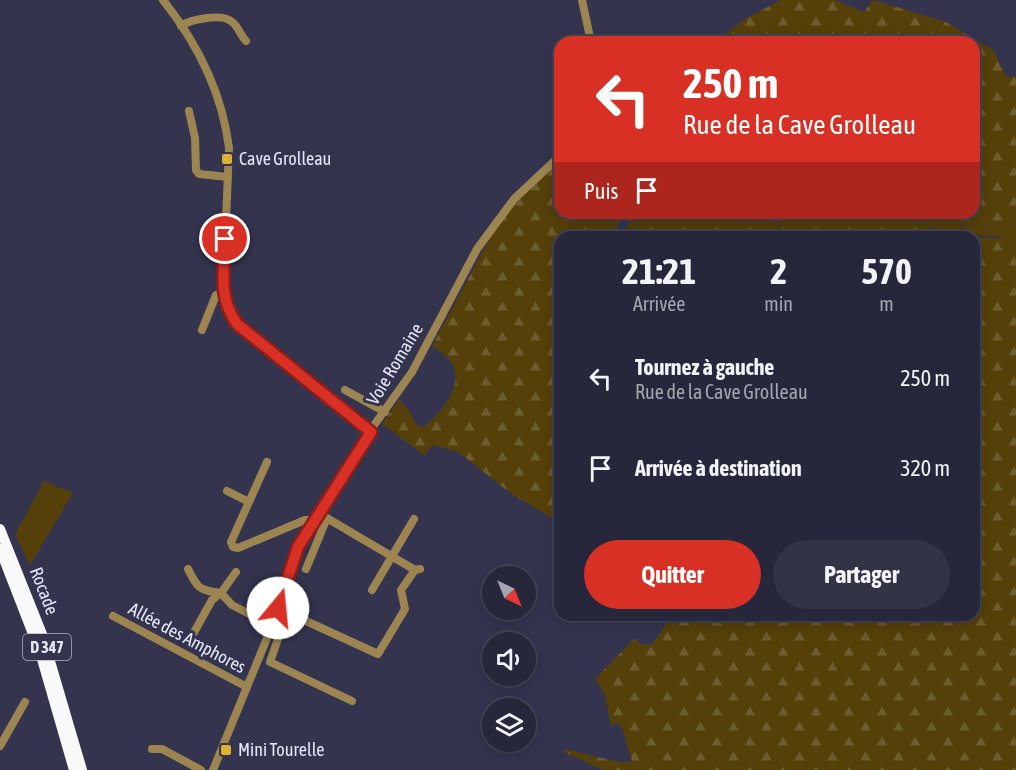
<!DOCTYPE html>
<html lang="fr">
<meta charset="utf-8">
<style>
:root{--surface:#27273b;--page:#333346;--text:#f1f3f6;--muted:#a4a5af;--line:#434455;--accent:#d93025}
body{margin:0;font-family:"Asap Condensed",sans-serif;background:var(--page);color:var(--text);height:100vh;display:flex;flex-direction:column;font-size:22px;white-space:nowrap}
*{box-sizing:border-box;margin:0}
p{font-size:20px;color:var(--muted)}
.icon{flex:none;width:33px;height:33px;fill:none;stroke:currentColor;stroke-width:2;stroke-linecap:round;stroke-linejoin:round}
.map{position:relative;flex:1;overflow:hidden}
.drawer{position:absolute;left:554px;top:231px;width:426px;height:390px;display:flex;flex-direction:column;background:var(--surface);border-radius:18px;box-shadow:0 3px 15px #0003,0 0 0 2px var(--line)}
.drawer>*{flex:none}
.top-card{position:absolute;left:554px;top:36px;width:426px;height:183px;border-radius:18px;box-shadow:0 3px 15px #0003,0 0 0 2px var(--line);background:#d93025;color:#fff;overflow:hidden}
.needle{width:39px;rotate:137deg}
.controls{position:absolute;left:482px;top:566px;display:grid;gap:12px}
.controls a{display:grid;place-items:center;width:54px;height:54px;border-radius:50%;background:var(--surface);box-shadow:0 3px 15px #0003,0 0 0 2px var(--line);font-size:30px}
.pin{position:absolute;display:grid;place-items:center;width:51px;height:51px;color:#fff;margin:-26px;border:3px solid #fff;border-radius:50%;box-shadow:0 2px 6px #0007}
.me{position:absolute;width:66px;margin:-33px;rotate:17deg;stroke-linejoin:round;filter:drop-shadow(0 0 4px #0008)}
.turn{display:flex;align-items:center;gap:21px;height:126px;padding:0 30px;font-size:27px}
.turn .icon{width:78px;height:78px;stroke-width:2.5}
.turn b{display:block;font-size:42px;line-height:51px}
.then{display:flex;align-items:center;height:57px;padding:0 30px;background:#0003;gap:12px;font-size:22px}
.eta{display:flex;justify-content:space-evenly;align-items:center;height:102px;text-align:center}
.eta b{font-size:36px;font-weight:700;line-height:42px}
.button{display:flex;gap:12px;margin-top:auto;padding:12px 30px}
.button a{flex:1;height:69px;border-radius:36px;background:var(--accent);color:#fff;font-size:24px;font-weight:700;line-height:69px;text-align:center}
.button a+a{background:var(--page);color:var(--text)}
ul{padding:0;list-style:none}
li{display:flex;align-items:center;gap:18px;height:90px;padding:0 30px}
li div{flex:1}
li b{display:block;font-size:22px}
li em{font-style:normal}
.map>svg:first-child{display:block}
.green{fill:#554009}
.forest{fill:url(#forest-firs)}
.lines{fill:none;stroke-linecap:round;stroke-linejoin:round}
.minor{stroke:#9d8551;stroke-width:8}
.highway{stroke:#f9f9f9;stroke-width:10}
.route-casing{stroke:#8d1f18;stroke-width:15}
.route{stroke:#d93025;stroke-width:10}
.poi-dot{fill:#e0b034;stroke:#34344f;stroke-width:2}
.labels{text-anchor:middle;stroke-width:6;stroke-linejoin:round;paint-order:stroke}
.shield{fill:#34344f;stroke:#b1b1c5;stroke-width:1.5}
.shield-label{font-size:16px;font-weight:bold;fill:#e6e6f8}
.poi-label{font-size:18px;fill:#e6e6f8;stroke:#34344f;text-anchor:start}
.street-label{font-size:18px;fill:#e6e6f8;stroke:#34344f}
</style>
<div class="map">
<svg width="1016" height="770" viewBox="0 0 1016 770">
<defs>
<pattern id="forest-firs" width="22" height="20" patternUnits="userSpaceOnUse" patternTransform="scale(1.5)"><rect width="22" height="20" fill="#554009"/><path d="M5 1l3.5 6h-7zM16 11l3.5 6h-7z" fill="#6d5c2e"/></pattern>
</defs>
<rect width="100%" height="100%" fill="#34344f"/>
<path class="green" d="M745,213c19,0 33,8 44,24h-24z
M920,213h12l1,4 28,9 39,-2 16,2v21c-27,-29 -74,12 -96,-34z
M44,481l29,12 -43,72 -15,-30z"/>
<path class="forest" d="M781,0h54l29,12 9,-12 73,22 47,28 13,26 10,1v149l-16,-2 -57,2 -11,-13h42v-171h-260l33,-24z
M559,160l1,53h63l-10,24h-53l-1,285 -46,-27 -55,-43 -25,-7 -9,10 -42,-31 17,-24 9,9 9,16 7,2c16,-13 39,-39 29,-62 -3,-7 -14,-14 -21,-19l63,-117 34,-41z
M634,213h111l20,24h-142z
M760,213h160l10,17 8,5 68,4 10,8v523h-413l-39,-18 1,-3 53,13h14l-9,-32 -5,-7 -7,3 -6,-31 -10,-16 39,-40 9,6 10,-1 19,-29h302v-378h-185l-10,-13z"/>
<g class="lines">
<path class="minor" d="M163,0c35,44 59,92 66,148l-6,145c8,46 112,105 148,139
M582,0l9,42
M181,26c10,-7 42,-13 51,-4 6,4 9,14 14,19
M189,111l6,27 1,32 3,4 29,3
M202,330l14,-35 7,-2
M345,390l40,22
M267,462l-36,80 2,5 5,1 67,-28h10
M227,491l22,11
M320,514l95,56
M188,569c10,20 11,21 33,24l15,-21
M306,569l21,-51
M372,590l42,-71
M113,616l134,71
M281,630l8,-16 4,1 85,39 27,-45 -4,-19 14,-20 5,-1
M192,636l20,-36 9,-7 11,12 49,25 -11,32 82,39
M0,746l25,-44
M152,749h10l39,21
M213,770l61,-149 24,-74 74,-119 40,-56 65,-123 37,-50 46,-43"/>
<path class="highway" d="M0,529l42,105 40,136
M0,549l40,103 34,118"/>
</g>
<g class="lines">
<g class="route-casing">
<path id="route" d="M225,239c-1,31 -7,59 12,85l134,108 -73,115 -20,61"/>
</g>
<use href="#route" class="route"/>
</g>
<g class="poi-dot">
<rect x="221" y="153" width="12" height="12" rx="3"/>
<rect x="220" y="744" width="12" height="12" rx="3"/>
</g>
<g class="labels">
<rect class="shield" x="23" y="634" width="48" height="26" rx="4.5"/>
<g class="shield-label">
<text x="47" y="653">D 347</text>
</g>
<g class="poi-label">
<text x="239" y="165">Cave Grolleau</text>
<text x="238" y="756">Mini Tourelle</text>
</g>
<g class="street-label">
<text transform="translate(395 364) rotate(-59)" y="6">Voie Romaine</text>
<text transform="translate(44 591) rotate(69)" y="6">Rocade</text>
<text transform="translate(187 638) rotate(28)" y="6">Allée des Amphores</text>
</g>
</g>
</svg>
<div class="controls">
<a><svg class="needle" viewBox="-14 -14 28 28"><path d="M0-13l5 13h-10z" fill="#e53935"/><path d="M0 13l5-13h-10z" fill="#a4a5af"/></svg></a>
<a><svg class="icon" aria-label="sound" viewBox="0 0 24 24"><path d="M4 9h4l5-4v14l-5-4H4zM17 9q2 3 0 6"/></svg></a>
<a><svg class="icon" aria-label="layers" viewBox="0 0 24 24"><path d="M12 4l9 5-9 5-9-5zM3 14l9 5 9-5"/></svg></a>
</div>
<div class="pin" style="left:225px;top:239px;background:#d93025"><svg class="icon" aria-label="arrive" viewBox="0 0 24 24"><path d="M6 21V4h12l-3 4 3 4H6"/></svg></div>
<svg class="me" style="left:278px;top:608px" viewBox="-20 -20 40 40"><circle r="19" fill="#fff"/><path d="M0-13L10 11 0 6-10 11z" fill="#d93025"/></svg>
<div class="top-card">
<div class="turn"><svg class="icon" aria-label="left" viewBox="0 0 24 24"><path d="M17 20v-9H6M10 6l-5 5 5 5"/></svg><div><b>250 m</b>Rue de la Cave Grolleau</div></div>
<div class="then">Puis<svg class="icon" aria-label="arrive" viewBox="0 0 24 24"><path d="M6 21V4h12l-3 4 3 4H6"/></svg></div>
</div>
<section class="drawer">
<div class="eta">
<div><b>21:21</b><p>Arrivée</p></div>
<div><b>2</b><p>min</p></div>
<div><b>570</b><p>m</p></div>
</div>
<ul>
<li><svg class="icon" aria-label="left" viewBox="0 0 24 24"><path d="M17 20v-9H6M10 6l-5 5 5 5"/></svg><div><b>Tournez à gauche</b><p>Rue de la Cave Grolleau</p></div><em>250 m</em></li>
<li><svg class="icon" aria-label="arrive" viewBox="0 0 24 24"><path d="M6 21V4h12l-3 4 3 4H6"/></svg><div><b>Arrivée à destination</b></div><em>320 m</em></li>
</ul>
<div class="button"><a>Quitter</a><a>Partager</a></div>
</section>
</div>
